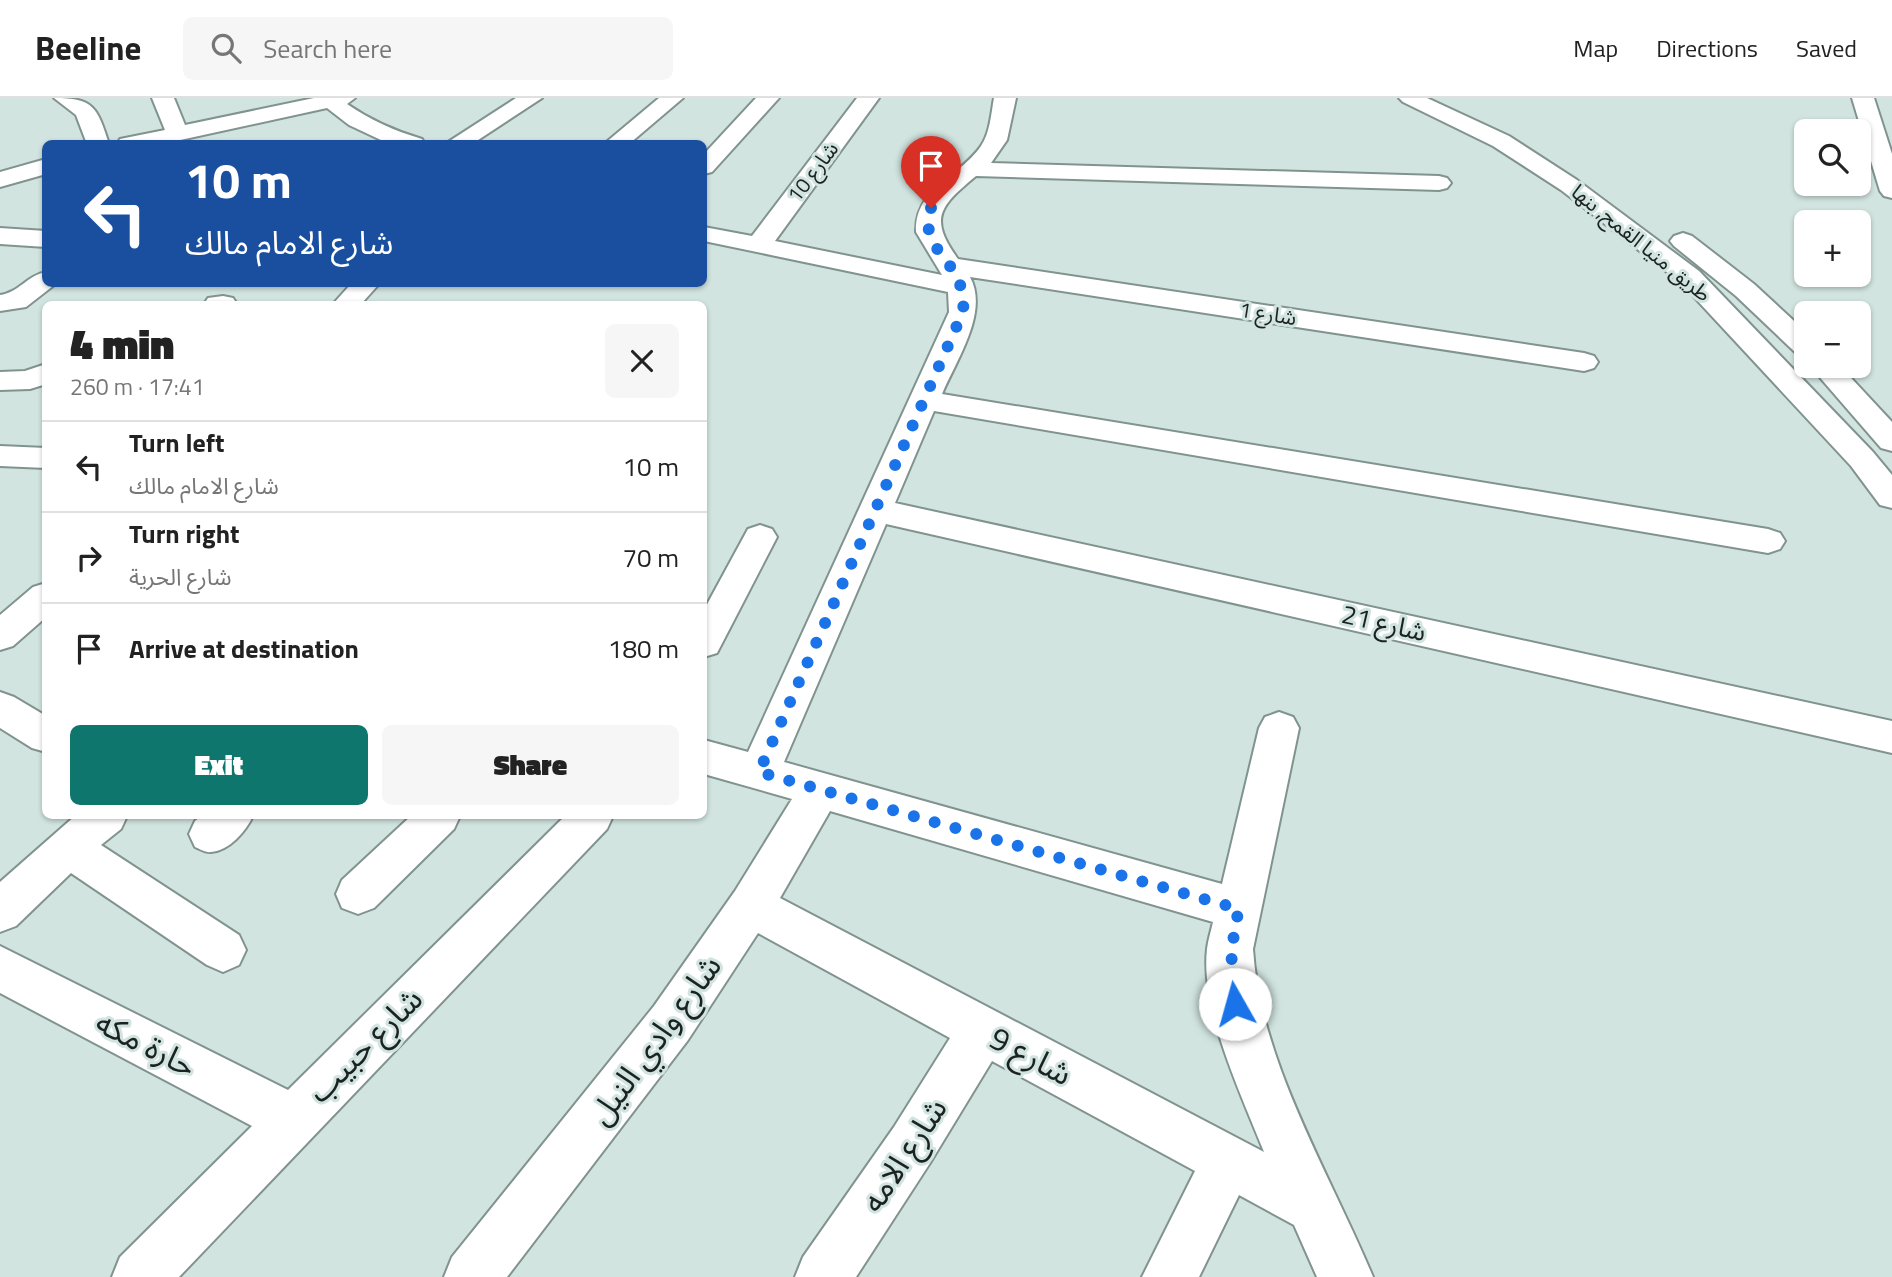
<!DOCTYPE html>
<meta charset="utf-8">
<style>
:root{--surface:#fff;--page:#f6f6f6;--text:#222;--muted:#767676;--line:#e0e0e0;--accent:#0f766e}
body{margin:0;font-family:"Titillium Web","Noto Sans Arabic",sans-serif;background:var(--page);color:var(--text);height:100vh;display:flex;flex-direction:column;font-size:26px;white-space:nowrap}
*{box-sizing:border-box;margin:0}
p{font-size:23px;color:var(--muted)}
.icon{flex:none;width:38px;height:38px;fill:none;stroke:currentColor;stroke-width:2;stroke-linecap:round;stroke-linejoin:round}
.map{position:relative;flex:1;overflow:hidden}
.panel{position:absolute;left:42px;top:203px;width:665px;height:518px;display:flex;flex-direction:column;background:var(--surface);border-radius:10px;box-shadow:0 2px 5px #0004}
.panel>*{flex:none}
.hud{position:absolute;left:42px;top:42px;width:665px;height:147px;border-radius:10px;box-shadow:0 2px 5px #0004;background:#1a4fa0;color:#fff;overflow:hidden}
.buttons{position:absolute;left:1794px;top:21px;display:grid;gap:14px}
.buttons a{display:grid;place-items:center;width:77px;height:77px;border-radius:10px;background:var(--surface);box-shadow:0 2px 5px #0004;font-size:35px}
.pin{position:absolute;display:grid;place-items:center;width:60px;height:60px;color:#fff;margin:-72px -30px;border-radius:50% 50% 50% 0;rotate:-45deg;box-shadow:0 0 7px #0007}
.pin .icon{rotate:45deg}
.me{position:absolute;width:77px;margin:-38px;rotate:353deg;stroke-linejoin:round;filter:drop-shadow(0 0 5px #0008)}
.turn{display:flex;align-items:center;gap:24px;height:147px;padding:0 28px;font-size:32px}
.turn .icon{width:91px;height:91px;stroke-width:2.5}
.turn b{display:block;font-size:49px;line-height:60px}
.round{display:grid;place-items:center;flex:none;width:74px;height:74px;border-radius:10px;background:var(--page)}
.overview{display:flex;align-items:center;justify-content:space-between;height:119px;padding:0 28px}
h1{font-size:42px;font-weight:800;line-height:52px}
.button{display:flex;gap:14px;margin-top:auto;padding:14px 28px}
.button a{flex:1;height:80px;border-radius:10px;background:var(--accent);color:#fff;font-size:28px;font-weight:800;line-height:80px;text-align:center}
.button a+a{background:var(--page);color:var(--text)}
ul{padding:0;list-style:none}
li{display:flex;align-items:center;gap:21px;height:91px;padding:0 28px;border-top:2px solid var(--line)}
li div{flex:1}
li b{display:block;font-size:26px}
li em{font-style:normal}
header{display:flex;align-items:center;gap:42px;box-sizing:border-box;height:98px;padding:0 35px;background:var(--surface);border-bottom:2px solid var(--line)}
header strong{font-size:33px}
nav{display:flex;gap:38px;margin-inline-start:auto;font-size:24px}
.search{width:490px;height:63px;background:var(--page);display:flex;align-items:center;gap:18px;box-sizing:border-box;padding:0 24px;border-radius:10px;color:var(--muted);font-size:26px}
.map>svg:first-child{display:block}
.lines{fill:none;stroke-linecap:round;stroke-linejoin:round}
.minor-casing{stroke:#81938f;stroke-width:4}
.major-casing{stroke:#81938f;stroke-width:4}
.highway-casing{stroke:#81938f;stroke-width:4}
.minor{fill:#fff;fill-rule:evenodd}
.major{fill:#fff;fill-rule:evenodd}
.highway{fill:#fff;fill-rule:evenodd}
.route{stroke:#1a73e8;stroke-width:12;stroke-dasharray:0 21.6}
.labels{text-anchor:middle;stroke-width:6;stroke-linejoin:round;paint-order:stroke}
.far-street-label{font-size:21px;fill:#1b2221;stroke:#d1e4e0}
.street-label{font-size:26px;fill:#1b2221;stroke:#d1e4e0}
.near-street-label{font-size:32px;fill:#1b2221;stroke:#d1e4e0}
</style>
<header>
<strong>Beeline</strong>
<div class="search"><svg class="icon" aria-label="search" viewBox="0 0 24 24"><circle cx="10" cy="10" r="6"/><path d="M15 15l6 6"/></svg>Search here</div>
<nav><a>Map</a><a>Directions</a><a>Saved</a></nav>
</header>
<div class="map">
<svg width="1892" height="1179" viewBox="0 0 1892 1179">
<rect width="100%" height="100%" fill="#d1e4e0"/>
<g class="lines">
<g class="minor-casing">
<path id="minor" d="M54,0c40,0 43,9 55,46h-22l-11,-29z
M152,0h22l11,27 129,-27h41l-8,6c23,16 48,27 75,35l3,5 -42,-3 -34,-16 -22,-17 -165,36h-45l3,-5 45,-9z
M516,0h26l-70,46h-27z
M659,0h24l-54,46h-25z
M756,0h23l-67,74 -8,2v-20z
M857,0h22l-104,143 167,34 -26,-43c-1,-45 43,-54 65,-86 9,-13 10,-32 13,-48h22l-9,42 -16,23 448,13 8,2 4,5 -4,5 -8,2 -463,-14c-36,30 -48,42 -18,83l626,94 10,3 4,6 -4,6 -10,3 -614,-94c19,35 -13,82 -28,117l826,135 12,4 5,8 -5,8 -12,4 -834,-142 -39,92 997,218v32l-1006,-229 -102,238 438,122 37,-156 6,-11 14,-5 14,5 6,11 -46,221c7,112 77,225 120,328h-56l-23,-52 -55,-30 -40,82h-57l53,-106 -203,-110 -62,102 -74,114h-61l8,-20 91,-130 56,-89 -192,-105 -70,107 -181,237h-63l8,-20 202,-251 81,-115 57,-92 -88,-25v-34l44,12 201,-440 -1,-20 -244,-51v-14l48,9zM830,713l383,111c-2,9 -5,18 -6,27 -7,60 35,147 57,203l-484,-254z
M46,61v15l-46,13v-15z
M0,130l46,3v16l-46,-3z
M46,174v12h9l-2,2 -27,21 -26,4v-16c18,-2 28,-20 46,-23z
M351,186h28l-18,20h-28z
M223,198l10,2 4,6h-33l4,-6z
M46,266v20l-16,5 -30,1v-18l25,-1z
M0,348l46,2v20l-46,-2z
M760,427l12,4 5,8 -60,116 -13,4v-47l44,-81z
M46,485v34l-33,29 -13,4v-35l33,-28z
M0,594l14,5 32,19v36l-14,-4 -32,-20z
M75,718h52l-6,13 -20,16 138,90 7,15 -7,15 -16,7 -16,-7 -136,-92 -55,53 -16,6v-50z
M201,718h52c-7,15 -24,35 -42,36 -5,1 -11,-3 -16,-5l-6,-13 6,-13z
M411,718h49l-6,13 -80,79 -16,6 -16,-6 -6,-14 6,-14z
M565,718h48l-6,13 -428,448h-67l8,-20 132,-131 -252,-133v-47l288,144z"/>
</g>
<g class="major-casing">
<path id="major" d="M1852,0h22l18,56v44l-8,-2 -4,-5z"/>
</g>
<g class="highway-casing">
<path id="highway" d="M1399,0h28l82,38 68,44 122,91 174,181 19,23v33l-12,-3 -29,-39 -170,-183 -120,-93 -68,-44 -90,-44z
M1683,135l9,3 62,48 52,48v24l-10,-3 -60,-57 -62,-50 -4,-5 4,-5z
M1810,268h30l52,56v29l-11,-3z"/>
</g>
<use href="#minor" class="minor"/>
<use href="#major" class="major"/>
<use href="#highway" class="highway"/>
</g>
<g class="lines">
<path class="route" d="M931,110c-15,45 37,51 32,104l-204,460 480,137c-8,34 -10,61 -4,95"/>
</g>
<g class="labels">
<g class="far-street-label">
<text transform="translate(813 74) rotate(-53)" y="7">شارع 10</text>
<text transform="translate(1641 145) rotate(39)" y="7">طريق منيا القمح, بنها</text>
<text transform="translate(1268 216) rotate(9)" y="7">شارع 1</text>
</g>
<g class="street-label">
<text transform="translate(1384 525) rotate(13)" y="9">شارع 21</text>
</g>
<g class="near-street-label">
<text transform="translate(655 942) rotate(-54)" y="11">شارع وادي النيل</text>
<text transform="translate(146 946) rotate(27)" y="11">حارة مكه</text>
<text transform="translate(365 947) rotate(-45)" y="11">شارع حبيب</text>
<text transform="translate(1031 958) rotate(28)" y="11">شارع 9</text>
<text transform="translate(904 1057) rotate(-57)" y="11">شارع الامه</text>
</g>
</g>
</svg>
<div class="buttons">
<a><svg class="icon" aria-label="search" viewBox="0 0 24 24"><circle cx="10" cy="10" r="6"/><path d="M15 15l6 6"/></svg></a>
<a>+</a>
<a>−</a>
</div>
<div class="pin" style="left:931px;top:110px;background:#d93025"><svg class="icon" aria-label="arrive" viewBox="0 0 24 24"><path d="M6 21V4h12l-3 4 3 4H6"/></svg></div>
<svg class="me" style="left:1235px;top:906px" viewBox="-20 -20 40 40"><circle r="19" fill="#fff"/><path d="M0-13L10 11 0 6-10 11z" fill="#1a73e8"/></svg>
<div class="hud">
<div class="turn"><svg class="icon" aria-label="left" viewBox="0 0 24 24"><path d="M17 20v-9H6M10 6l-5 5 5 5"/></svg><div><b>10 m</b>شارع الامام مالك</div></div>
</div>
<section class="panel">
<div class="overview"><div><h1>4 min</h1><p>260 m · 17:41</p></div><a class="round"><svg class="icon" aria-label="close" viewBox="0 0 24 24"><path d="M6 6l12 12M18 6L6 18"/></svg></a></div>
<ul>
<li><svg class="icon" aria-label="left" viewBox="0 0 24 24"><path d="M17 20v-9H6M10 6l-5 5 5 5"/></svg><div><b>Turn left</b><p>شارع الامام مالك</p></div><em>10 m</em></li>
<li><svg class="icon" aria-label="right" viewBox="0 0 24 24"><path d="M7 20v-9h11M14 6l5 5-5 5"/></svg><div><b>Turn right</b><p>شارع الحرية</p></div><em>70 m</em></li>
<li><svg class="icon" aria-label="arrive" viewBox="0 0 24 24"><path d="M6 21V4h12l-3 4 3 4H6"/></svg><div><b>Arrive at destination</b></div><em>180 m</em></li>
</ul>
<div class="button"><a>Exit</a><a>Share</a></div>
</section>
</div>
